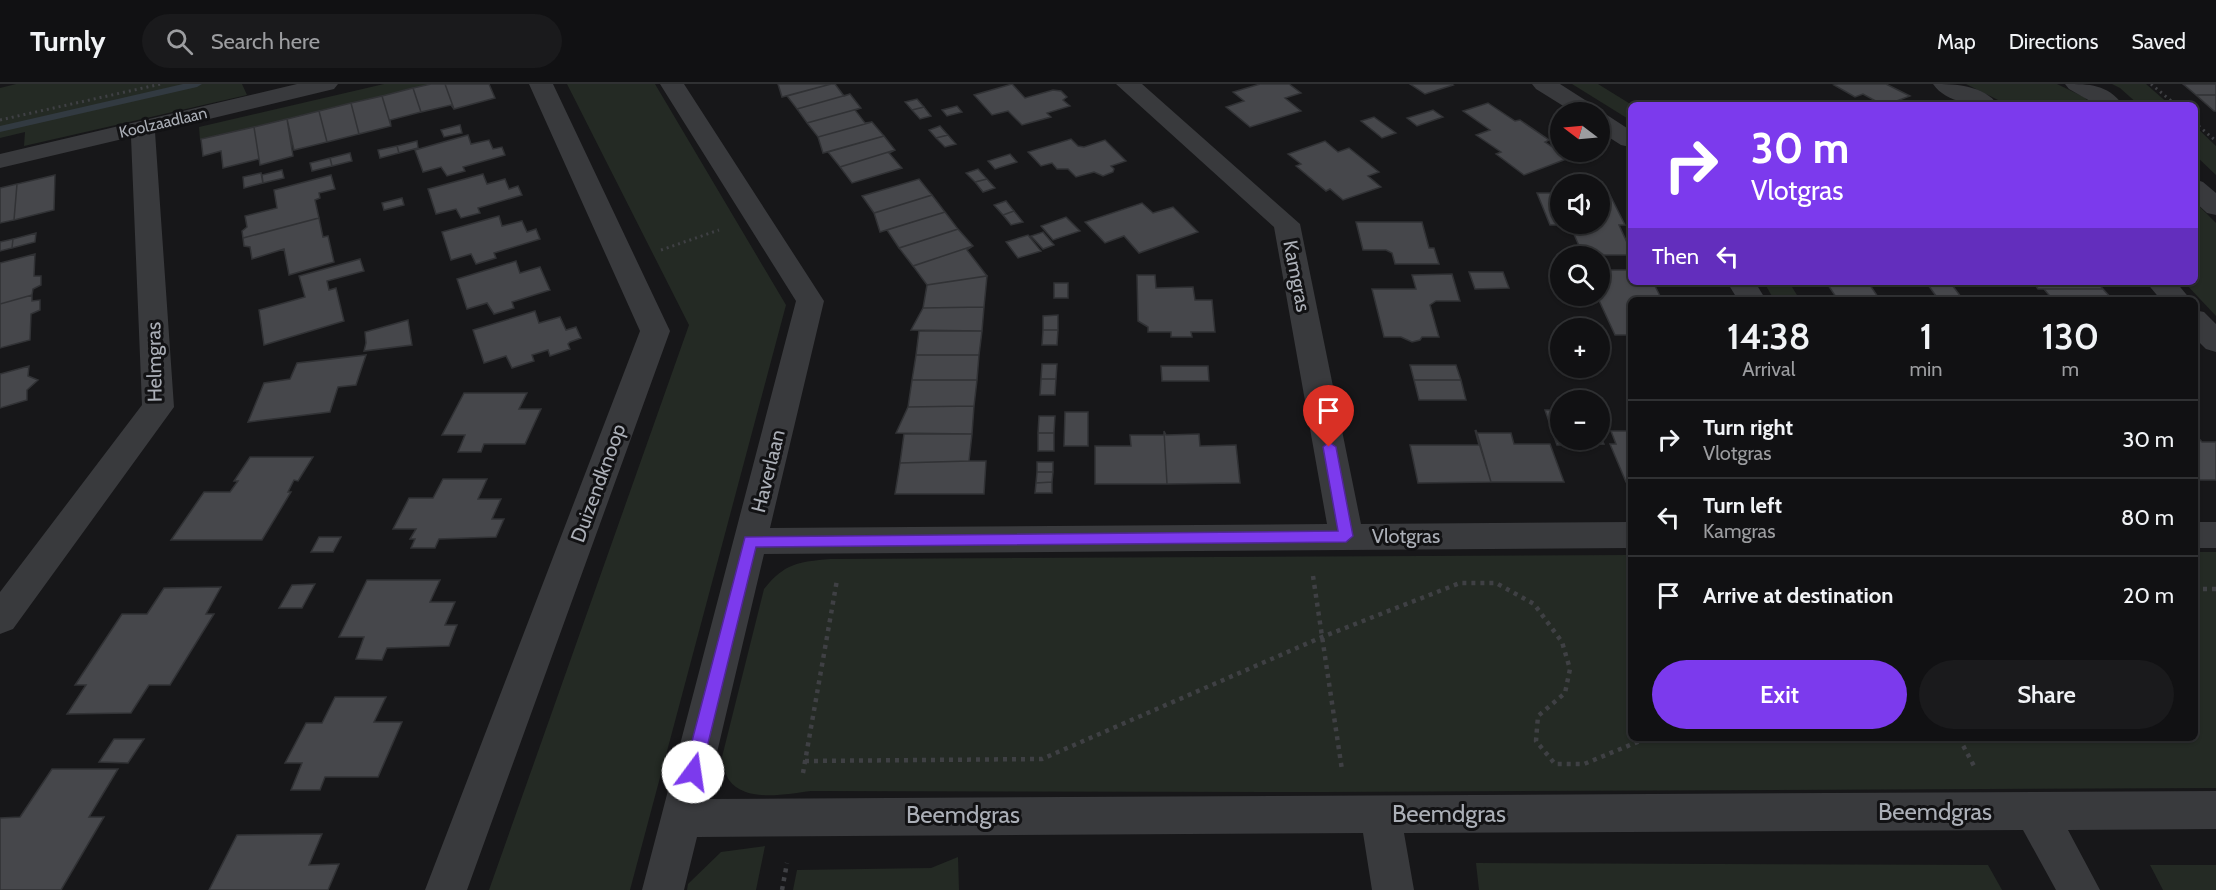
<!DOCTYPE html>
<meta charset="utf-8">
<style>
:root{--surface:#111113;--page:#1a1a1c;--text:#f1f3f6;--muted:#9c9da0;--line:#303133;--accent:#7c3aed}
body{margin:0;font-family:Cabin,sans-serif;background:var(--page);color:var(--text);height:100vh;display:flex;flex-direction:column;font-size:22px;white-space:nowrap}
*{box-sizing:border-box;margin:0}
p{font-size:20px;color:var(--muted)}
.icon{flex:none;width:33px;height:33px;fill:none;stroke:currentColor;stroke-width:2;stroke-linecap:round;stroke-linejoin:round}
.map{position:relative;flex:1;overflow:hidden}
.panel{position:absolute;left:1628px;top:213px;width:570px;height:444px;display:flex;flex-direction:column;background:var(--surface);border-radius:9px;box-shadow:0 2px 4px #0004,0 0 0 2px var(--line)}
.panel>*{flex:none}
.guide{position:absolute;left:1628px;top:18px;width:570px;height:183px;border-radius:9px;box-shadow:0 2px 4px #0004,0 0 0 2px var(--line);background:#7c3aed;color:#fff;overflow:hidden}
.needle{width:39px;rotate:286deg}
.tools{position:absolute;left:1550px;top:18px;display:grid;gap:12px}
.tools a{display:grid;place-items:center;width:60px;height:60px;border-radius:50%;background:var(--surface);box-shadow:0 2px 4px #0004,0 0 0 2px var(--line);font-size:30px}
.pin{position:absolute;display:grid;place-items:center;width:51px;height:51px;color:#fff;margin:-62px -26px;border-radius:50% 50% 50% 0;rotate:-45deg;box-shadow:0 0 6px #0007}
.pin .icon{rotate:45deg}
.me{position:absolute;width:66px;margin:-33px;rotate:14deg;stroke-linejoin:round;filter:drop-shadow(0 0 4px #0008)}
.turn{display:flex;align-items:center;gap:21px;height:126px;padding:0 24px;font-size:27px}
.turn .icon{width:78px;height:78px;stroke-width:2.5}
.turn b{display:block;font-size:42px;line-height:51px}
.then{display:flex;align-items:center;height:57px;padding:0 24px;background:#0003;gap:12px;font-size:22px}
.eta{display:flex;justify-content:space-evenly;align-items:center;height:102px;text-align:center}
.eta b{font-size:36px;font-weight:600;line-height:42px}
.primary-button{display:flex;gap:12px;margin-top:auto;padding:12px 24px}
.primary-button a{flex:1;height:69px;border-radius:36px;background:var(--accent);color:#fff;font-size:24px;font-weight:600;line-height:69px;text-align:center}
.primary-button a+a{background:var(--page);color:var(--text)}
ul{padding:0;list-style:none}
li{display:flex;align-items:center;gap:18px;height:78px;padding:0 24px;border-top:2px solid var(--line)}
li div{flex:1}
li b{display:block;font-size:22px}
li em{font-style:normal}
header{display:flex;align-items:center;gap:36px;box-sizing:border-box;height:84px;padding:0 30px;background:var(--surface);border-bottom:2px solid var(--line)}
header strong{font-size:28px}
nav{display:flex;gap:33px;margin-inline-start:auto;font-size:21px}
.search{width:420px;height:54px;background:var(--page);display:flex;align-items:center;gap:15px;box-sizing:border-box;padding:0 21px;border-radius:33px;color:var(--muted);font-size:22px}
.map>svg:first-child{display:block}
.green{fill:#242a24}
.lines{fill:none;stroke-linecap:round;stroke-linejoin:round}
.stream{fill:#323a41;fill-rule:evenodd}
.building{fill:#46474b;stroke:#313235;stroke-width:1.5}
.path-far1{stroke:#3f4044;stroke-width:3;stroke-dasharray:2 4;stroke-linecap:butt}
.path{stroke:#3f4044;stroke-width:4.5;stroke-dasharray:4 5;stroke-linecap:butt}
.street{fill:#393a3d;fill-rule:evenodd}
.route{fill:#7c3aed;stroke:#51269a;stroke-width:1.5}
.labels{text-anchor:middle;stroke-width:6;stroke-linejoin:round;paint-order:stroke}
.far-street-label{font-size:16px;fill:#abafb7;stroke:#121214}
.street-label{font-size:20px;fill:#abafb7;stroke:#121214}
.near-street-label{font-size:24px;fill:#abafb7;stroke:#121214}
</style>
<header>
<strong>Turnly</strong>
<div class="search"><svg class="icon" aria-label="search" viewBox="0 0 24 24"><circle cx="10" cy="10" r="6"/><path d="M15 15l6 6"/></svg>Search here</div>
<nav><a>Map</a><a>Directions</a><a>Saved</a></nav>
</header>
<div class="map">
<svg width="2216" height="806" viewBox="0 0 2216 806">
<rect width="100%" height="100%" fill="#171719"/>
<path class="green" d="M16,0h226l5,11 -223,51 1,-14 -25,6v-50z
M384,0h50l-234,56 -1,-13z
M567,0h88l131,221 -156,585h-141l200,-565z
M1572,0h26l34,21h-2v15z
M1966,0h91l27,13 8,8h-84z
M2112,0h34l24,21h-31l-19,-17z
M2195,42l21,20v29l-21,-20z
M2195,118l21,21v93l-32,-34h10z
M1764,198h25l11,18h-26z
M2195,468h21v236l-888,4 -517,-1c-24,3 -66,12 -82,-11 -4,-6 -5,-16 -7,-23l42,-168c21,-26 34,-27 66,-30l800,-4v183h564z
M765,762l-9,44h-69l1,-6 33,-32z
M958,773l1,33h-166l4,-20 134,-2z
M1476,779l512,2 14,25h-523z
M2150,781h66v25h-53z"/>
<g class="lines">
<path class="stream" d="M183,0h19l-5,3 -197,45v-6z"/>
</g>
<path class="building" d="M431,0h14l9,25 -3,-4 -30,7 -8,-24z
M445,0h44l6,14 -41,11z
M778,0h53l-49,13z
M831,0h4l9,12 6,-2 -53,15 -10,-13z
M1012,0l13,14 28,-8 8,1 6,6 -4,3 7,6 -23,7 4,4 -29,8 -14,-14 -16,4 -18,-20z
M1260,0h29l12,9 -16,5 16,13 -51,16 -24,-20 18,-6 -11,-9z
M1410,0h41l2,1 -28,9z
M1838,0h48l24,12 -16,6 5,3h-16l-20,-11 -8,3 -21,-12z
M2183,0h33v11h-20z
M413,4l8,24 -31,8 1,6 -9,-30z
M850,10l11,14 -54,15 -10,-14z
M2196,11h20v16h-2z
M382,12l9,30 -32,8 -8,-31z
M917,15l7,8 -12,3 -7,-8z
M351,19l8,31 -32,8 -8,-31z
M1488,19l27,18 5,-1 29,20 -4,2 24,16 -45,17 -28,-21 5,-2 -25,-17 14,-5 -27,-19z
M957,22l5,6 -15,4 -5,-6z
M924,23l7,9 -11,3 -8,-9z
M861,24l-6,2 10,13 7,-1 -54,15 -11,-14z
M1433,26l10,7 -26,9 -10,-8z
M319,27l8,31 -33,8 -7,-31z
M1374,33l22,16 -14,5 -21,-17z
M287,35l6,37 -33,9 -6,-38z
M872,38l12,14 -61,17 -5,-16z
M460,41l2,8 -18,4 -3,-7z
M940,42l8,9 -12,3 -7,-8z
M254,43l5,32 -36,9 -2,-17 -18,5 -2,-17z
M468,51l3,9 18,-4 4,9 9,-2 3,8 -42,12 2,4 -18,5 -6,-9 -18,5 -8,-22z
M948,51l8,9 -11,3 -9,-9z
M884,52l11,14 -55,17 -12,-15z
M1071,55l7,7 6,1 21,-7 21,21 -15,5 3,3 -1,3 -10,4 -9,-4 -18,5 -8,-8h-11l-5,-6 -11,3 -13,-14z
M417,57l1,7 -19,5 -2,-7z
M1325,57l13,11 11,-4 30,24 -11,4 13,11 -38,13 -13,-11 -4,2 -30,-25 5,-2 -13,-10z
M397,62l2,7 -19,5 -2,-8z
M895,66l-6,3 13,15 -50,15 -12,-16z
M350,69l2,8 -20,5 -2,-8z
M1010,70l7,8 -22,7 -7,-8z
M330,74l2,8 -20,5 -2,-8z
M978,85l9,10 -12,3 -9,-9z
M282,86l2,8 -21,5 -1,-8z
M261,89l2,10 -19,5 -1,-11z
M483,90l4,10 18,-5 4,10 9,-3 4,9 -44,13 2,5 -19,5 -5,-9 -20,5 -8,-25z
M55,91l-1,35 -40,10 3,-36z
M331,91l4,14 -16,4 1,5 -5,2 4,18 -76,20 -1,-7 5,-4 -2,-11 32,-8 -3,-18z
M919,95l13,16 -58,18 -12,-17z
M987,95l8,9 -12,4 -8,-10z
M1578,99h24l5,10h-8v-9z
M17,100l-3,36 -14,3v-35z
M1537,109h23v31h39v-31h10l16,32h-6l11,24v6h-47l-13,-30h-20z
M932,111l13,17 -65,20 -6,-19z
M402,114l2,7 -20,5 -2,-7z
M1006,117l8,10 -11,4 -9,-10z
M1142,119l11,10 20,-6 25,25 -59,21 -15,-17 -19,7 -20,-21z
M1014,127l9,11 -12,3 -8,-10z
M945,128l13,17 -59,19 -12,-18z
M499,132l3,10 20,-5 5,11 9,-3 4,10 -46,14 2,5 -20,6 -5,-10 -20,6 -9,-28z
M1066,133l14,14 -27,9 -12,-14z
M319,134l4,19 5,-1 6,26 -45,13 -5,-26 -32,10 -2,-12 -6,-1 -1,-8z
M1356,138h66l7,26h5l5,16h-44l-3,-11 -6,-3h-23z
M958,145l15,17 -60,20 -14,-18z
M1043,148l11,13 -11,4 -12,-13z
M36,149l-1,9 -23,6 1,-9z
M1028,151l13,16 -23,7 -12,-16z
M13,155l-1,9 -12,3v-9z
M973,162l-6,4 20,26 -60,9 -14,-19z
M35,170l-1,22h7v9l-8,4 -1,6 -32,9v-41z
M360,175l4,12 -37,10 2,9 7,-2 8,33 -80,24 -5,-35 46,-13 -6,-21z
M516,177l4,12 20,-6 10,23 -38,12 2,6 -20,6 -7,-11 -20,6 -10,-30z
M1599,186h31v12l24,2 8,16h-32v35h-15l-18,-39z
M1469,188h34l6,16 -34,1z
M1452,190l8,27h-24l-6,4 9,32h-17l-2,3 -8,2 -11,-5h-17l-12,-48h44l-4,-14z
M1137,191h18l1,13 37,-1 2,13h17l3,32h-24l1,5h-21v-5h-23v-5l-10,-6z
M987,192l-3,31 -61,1 4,-23z
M1826,198h42l12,18h-42z
M1926,198h24l11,15 -25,-1z
M2033,198h64l6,7h-65z
M1054,199h14v15h-14z
M2040,205h63l10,11h-60l-9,-11z
M32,211v6l8,-1v10l-9,4 -1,26 -30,8v-44z
M984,223l-2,24 -71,-1 12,-22z
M535,227l4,12 21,-6 6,13 10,-3 5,11 -11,4 -2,2 2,5 -20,7 -2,-6 -16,5 2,6 -22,7 -6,-12 -22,7 -11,-33z
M1058,231v15h-15v-14z
M408,236l4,25 -48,6 2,-8 -1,-11z
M1043,246h15l-1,15h-15z
M919,247h63l-3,24h-63z
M366,271l-10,30 -18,2 -8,25 -82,10 16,-39 26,-4 7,-16z
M916,271h63l-2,25h-65z
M1042,280h15l-1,15h-15z
M1410,281h46l5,15h-47z
M29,282l-1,10 10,4 -11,10v10l-27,8v-34z
M1161,282h47l1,15h-47z
M1041,295h15l-1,16h-15z
M912,296h65l-3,26 -66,1z
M1414,296h47l5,20h-47z
M464,309h63l-8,16h22l-16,35h-41l-3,8h-23l7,-17h-23z
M974,322l-2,28 -76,-1 12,-26z
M1545,326h15v30h19l2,5h-24z
M1065,328h23v34h-24z
M1039,332h16l-1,17h-16z
M1475,346l16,52 -73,1 -8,-38h69z
M1476,346l1,3h34l3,11h36l14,38h-73z
M1164,347l2,4 33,-1 1,12 36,-1 4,38 -73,1z
M1164,347l3,53h-72v-38h36l-1,-11h34z
M1611,347h19v51h-4l-16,-38h6z
M1038,349h16v18h-16z
M1599,349l5,11 -23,1 -2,-5h20z
M2194,349l8,9h14v38h-17l-5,-6z
M904,350h68l-3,27 -69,2z
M250,373h63l-15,24 -4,-1 -6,12h3l-29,48h-91l33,-48h26l8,-11h-4z
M969,377h17l-2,33h-89l5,-31z
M1037,378h16v10h-16z
M1037,388h16l-1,10 -16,1z
M443,395h44l-9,20h23l-9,20h12l-8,18 -57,2 -4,9h-24l4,-9h-5l6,-10h-23l16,-31h24z
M1052,398v11h-17l1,-10z
M319,453h22l-8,15h-22z
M367,496h73l-10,22h25l-10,23h12l-8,21 -62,2 -5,12 -26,-1 8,-22h-25z
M315,500l-13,24h-23l13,-23z
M221,503l-15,27h8l-44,71h-21l-18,28 -64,1 19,-29h-11l47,-71h25l17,-26z
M335,613h51l-12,25h28l-24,55h-53l-5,13h-29l11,-27h-17l21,-40h16z
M114,655h30l-16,24 -29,-1z
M52,685h66l-29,48h15l-43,73h-61v-72l20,-1z
M322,750l-13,31 30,-1 -11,26h-119l28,-55z"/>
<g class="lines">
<path class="path-far1" d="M2151,0l25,21
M0,36l161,-36
M2194,38l22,19
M661,166l58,-20"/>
<path class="path" d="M1313,492l29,194
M2194,505h22
M1959,654l15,28
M805,677l237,-2 280,-122 138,-54h36l38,21 28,38 8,27 -5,24 -27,23 -2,25 19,23h29l63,-26
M803,689l34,-193
M782,806l5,-27"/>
<path class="street" d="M297,0h41l-4,5 -179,43 19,275 -161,222 -13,5v-42l142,-187 -11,-268 -131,31v-14z
M529,0h24l117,247 -203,559h-42l215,-559z
M660,0h24l140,217 -54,227 557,-4 -53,-297 -158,-143h26l158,140 61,300 269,-2v26l-866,6 -58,245 1510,-8v38l-148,1 32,60h-44l-33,-60 -619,3 10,57h-42l-9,-57 -666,4 -13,53h-42l154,-589z
M1532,0h28l36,23 3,6 8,2 23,15v17l-9,-2 -22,-14v-19h-26l-37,-23z
M1933,0c22,0 51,1 65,21 -22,0 -51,-1 -65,-21z
M2065,0c25,0 42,0 58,21h-26l-28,-16z
M2194,95l9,3 13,11v22l-9,-2 -13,-12z
M1727,198h28l11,18h-28z
M2146,198h30l15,18h-30z
M2194,226l10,2 12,12v28l-10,-3 -12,-12z
M2194,438h22v26h-22z"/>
</g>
<path class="route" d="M1329,358l7,5 17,89 -7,6 -590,5 -55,225 -2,5 -6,2 -6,-2 -3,-5 61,-235 593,-6 -15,-84z"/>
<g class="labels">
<g class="far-street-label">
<text transform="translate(163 38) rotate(-13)" y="6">Koolzaadlaan</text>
</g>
<g class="street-label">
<text transform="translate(1297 192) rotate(79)" y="7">Kamgras</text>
<text transform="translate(154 278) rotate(-91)" y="7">Helmgras</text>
<text transform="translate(768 387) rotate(-76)" y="7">Haverlaan</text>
<text transform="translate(598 399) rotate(-70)" y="7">Duizendknoop</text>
<text x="1406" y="459">Vlotgras</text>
</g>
<g class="near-street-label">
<text x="1935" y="736">Beemdgras</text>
<text x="1449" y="738">Beemdgras</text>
<text x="963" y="739">Beemdgras</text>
</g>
</g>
</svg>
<div class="tools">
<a><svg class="needle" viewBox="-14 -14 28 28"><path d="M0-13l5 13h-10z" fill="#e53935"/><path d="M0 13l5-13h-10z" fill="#9c9da0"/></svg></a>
<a><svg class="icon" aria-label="sound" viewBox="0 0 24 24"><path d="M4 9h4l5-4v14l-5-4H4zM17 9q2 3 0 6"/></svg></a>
<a><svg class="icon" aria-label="search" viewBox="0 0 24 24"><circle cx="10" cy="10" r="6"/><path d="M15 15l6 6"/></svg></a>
<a>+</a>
<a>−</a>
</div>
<div class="pin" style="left:1329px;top:363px;background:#d93025"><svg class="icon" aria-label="arrive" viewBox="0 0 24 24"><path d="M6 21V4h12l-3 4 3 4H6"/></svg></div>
<svg class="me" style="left:693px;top:688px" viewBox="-20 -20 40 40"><circle r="19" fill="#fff"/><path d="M0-13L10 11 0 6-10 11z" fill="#7c3aed"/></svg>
<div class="guide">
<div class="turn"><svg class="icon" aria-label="right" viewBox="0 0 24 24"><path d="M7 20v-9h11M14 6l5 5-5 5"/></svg><div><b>30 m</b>Vlotgras</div></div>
<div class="then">Then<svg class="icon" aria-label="left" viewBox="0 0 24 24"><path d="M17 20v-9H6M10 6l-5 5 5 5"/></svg></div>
</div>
<section class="panel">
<div class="eta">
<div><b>14:38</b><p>Arrival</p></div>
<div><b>1</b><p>min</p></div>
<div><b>130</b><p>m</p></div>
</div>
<ul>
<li><svg class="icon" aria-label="right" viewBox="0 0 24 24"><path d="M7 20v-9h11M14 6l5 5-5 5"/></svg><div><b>Turn right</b><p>Vlotgras</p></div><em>30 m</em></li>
<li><svg class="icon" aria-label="left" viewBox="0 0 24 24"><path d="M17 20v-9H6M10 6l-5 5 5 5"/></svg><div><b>Turn left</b><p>Kamgras</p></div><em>80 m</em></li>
<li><svg class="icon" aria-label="arrive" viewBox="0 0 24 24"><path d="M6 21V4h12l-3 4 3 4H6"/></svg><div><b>Arrive at destination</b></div><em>20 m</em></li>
</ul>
<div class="primary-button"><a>Exit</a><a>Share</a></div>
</section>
</div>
